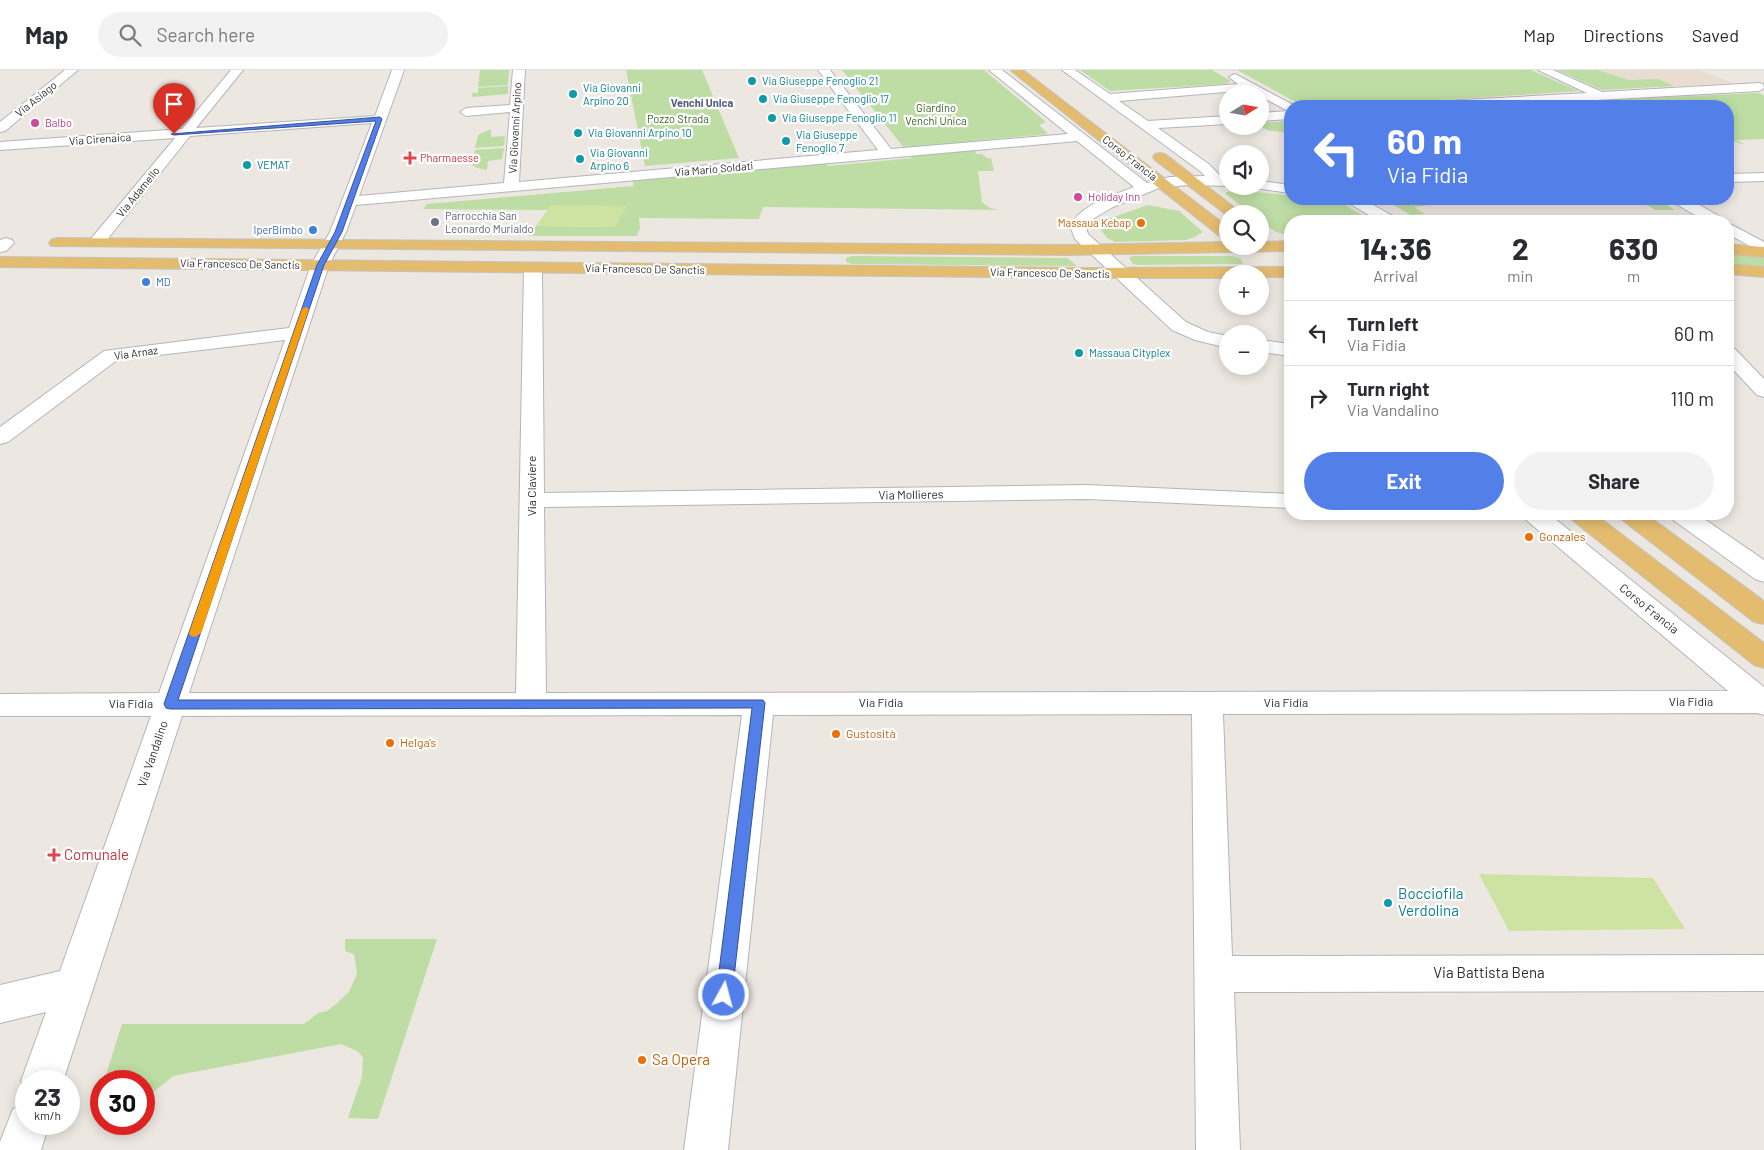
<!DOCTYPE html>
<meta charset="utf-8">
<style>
:root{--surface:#fff;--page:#f2f2f3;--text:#2b2b33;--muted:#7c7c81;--line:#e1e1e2;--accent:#537fe8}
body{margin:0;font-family:Barlow,sans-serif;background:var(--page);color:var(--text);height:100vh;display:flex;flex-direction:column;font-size:19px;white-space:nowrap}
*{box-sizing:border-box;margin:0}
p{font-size:16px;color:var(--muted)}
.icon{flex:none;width:28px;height:28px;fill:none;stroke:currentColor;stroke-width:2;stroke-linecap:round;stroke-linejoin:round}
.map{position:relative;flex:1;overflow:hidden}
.panel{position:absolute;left:1284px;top:145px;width:450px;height:305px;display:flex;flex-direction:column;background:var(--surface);border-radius:20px;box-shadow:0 2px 12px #0003}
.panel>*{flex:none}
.hud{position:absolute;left:1284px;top:30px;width:450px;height:105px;border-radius:20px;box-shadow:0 2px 12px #0003;background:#537fe8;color:#fff;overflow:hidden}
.needle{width:32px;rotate:79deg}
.tools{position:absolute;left:1219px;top:15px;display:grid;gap:10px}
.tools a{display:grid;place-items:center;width:50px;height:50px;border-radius:50%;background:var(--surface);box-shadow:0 2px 12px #0003;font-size:25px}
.speed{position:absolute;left:15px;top:1000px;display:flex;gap:10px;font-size:25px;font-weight:700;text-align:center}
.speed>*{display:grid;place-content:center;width:65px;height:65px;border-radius:50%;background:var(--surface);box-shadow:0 2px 12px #0003;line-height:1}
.speed small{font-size:12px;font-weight:400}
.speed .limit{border:8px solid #d22;background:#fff;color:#111}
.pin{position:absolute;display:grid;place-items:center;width:42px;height:42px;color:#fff;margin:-51px -21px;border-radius:50% 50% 50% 0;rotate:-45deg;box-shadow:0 0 5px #0007}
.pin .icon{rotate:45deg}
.me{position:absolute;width:55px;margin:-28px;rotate:7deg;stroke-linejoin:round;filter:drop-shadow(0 0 4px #0008)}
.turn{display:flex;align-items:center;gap:18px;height:105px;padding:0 20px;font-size:22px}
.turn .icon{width:65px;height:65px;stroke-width:2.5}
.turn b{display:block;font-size:35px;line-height:42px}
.eta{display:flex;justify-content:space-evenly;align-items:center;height:85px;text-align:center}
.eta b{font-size:30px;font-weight:700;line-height:35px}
.button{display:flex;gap:10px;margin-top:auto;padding:10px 20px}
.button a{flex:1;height:58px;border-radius:30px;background:var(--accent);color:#fff;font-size:20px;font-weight:700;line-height:58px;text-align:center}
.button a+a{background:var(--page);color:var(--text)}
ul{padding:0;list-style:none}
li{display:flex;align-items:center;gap:15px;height:65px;padding:0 20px;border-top:1px solid var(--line)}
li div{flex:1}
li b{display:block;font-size:19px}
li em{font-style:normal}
header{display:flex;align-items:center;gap:30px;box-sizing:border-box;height:70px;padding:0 25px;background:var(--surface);border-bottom:1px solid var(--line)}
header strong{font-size:24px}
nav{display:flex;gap:28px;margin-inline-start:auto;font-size:18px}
.search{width:350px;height:45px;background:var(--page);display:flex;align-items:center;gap:12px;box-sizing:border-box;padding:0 18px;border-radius:28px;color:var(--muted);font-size:19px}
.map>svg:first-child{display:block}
.education{fill:#e8ddd0}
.green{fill:#bedda4}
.pitch{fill:#cee3a1}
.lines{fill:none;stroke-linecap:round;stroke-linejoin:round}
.minor-casing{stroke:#b2b5bc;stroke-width:2}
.major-casing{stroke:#c4c4c4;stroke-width:2}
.minor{fill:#fff;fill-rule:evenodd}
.major{fill:#e3bc70;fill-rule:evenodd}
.route{fill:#537fe8;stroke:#365397}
.slow{fill:#f59e0b}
.culture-dot{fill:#0f9aa8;stroke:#fff;stroke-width:2}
.hotel-dot{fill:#d1479c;stroke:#fff;stroke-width:2}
.health-dot{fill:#e0444e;stroke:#fff;stroke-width:2}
.worship-dot{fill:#6b7280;stroke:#fff;stroke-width:2}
.food-dot{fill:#e8710a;stroke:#fff;stroke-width:2}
.shop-dot{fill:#3f7fe0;stroke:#fff;stroke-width:2}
.labels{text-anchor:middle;stroke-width:4.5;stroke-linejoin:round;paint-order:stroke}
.far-culture-label{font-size:11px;fill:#0d838f;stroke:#fff;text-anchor:start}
.far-street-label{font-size:11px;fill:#2d2d2d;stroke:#fff}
.far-neighbourhood-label{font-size:11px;font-weight:bold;fill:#525d7a;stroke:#fff}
.far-park-label{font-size:11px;fill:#376423;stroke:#fff}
.far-hotel-label{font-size:11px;fill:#b23c85;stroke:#fff;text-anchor:start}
.far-health-label{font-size:11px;fill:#be3a42;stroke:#fff;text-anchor:start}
.far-worship-label{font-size:11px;fill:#5b616d;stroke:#fff;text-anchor:start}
.far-food-label{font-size:11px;fill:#c56008;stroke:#fff;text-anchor:end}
.far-shop-label{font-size:11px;fill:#366cbe;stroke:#fff;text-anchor:end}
.street-label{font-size:12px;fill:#2d2d2d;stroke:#fff}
.food-label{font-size:12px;fill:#c56008;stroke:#fff;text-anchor:start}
.near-health-label{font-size:15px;fill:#be3a42;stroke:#fff;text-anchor:start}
.near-culture-label{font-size:15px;fill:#0d838f;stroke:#fff;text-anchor:start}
.near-street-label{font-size:15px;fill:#2d2d2d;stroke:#fff}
.near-food-label{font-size:15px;fill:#c56008;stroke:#fff;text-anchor:start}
</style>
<header>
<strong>Map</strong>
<div class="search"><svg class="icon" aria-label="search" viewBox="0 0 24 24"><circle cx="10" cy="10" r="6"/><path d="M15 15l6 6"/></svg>Search here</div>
<nav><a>Map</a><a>Directions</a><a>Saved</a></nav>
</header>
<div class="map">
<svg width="1764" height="1080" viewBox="0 0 1764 1080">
<rect width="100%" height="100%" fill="#ede7e1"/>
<path class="education" d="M1557,0h141l35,13 -131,7z"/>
<path class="green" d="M480,0h29l-1,15 -30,2z
M626,0h76l37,88 -94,8z
M842,0h142l62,52 -7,3 9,9 -75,7 3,13h6l5,4h4l3,13h-16l4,31 8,6 8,2 -235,-3 -4,12 -120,-1 1,10 -3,8h-109l8,-10 79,1 -64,-22 -4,5 -124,-1 4,-5 206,-18 1,7 -1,-13 193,-17 2,3 84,-8z
M1080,0h132l19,11 -7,3 -114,7z
M1237,0h294l48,21 -234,15h-42z
M1557,0h40l32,10 29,-1 16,7 -72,4z
M508,16v8l-36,3v-4h6v-5z
M1758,23l6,2v44l-28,1 10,5 -18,-5v-34h-85l-19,-7z
M1290,51v15c-11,-8 -17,-1 -30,-10v-3z
M491,59v8l14,-1 -1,10 -29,2 3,-13z
M504,78l-2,11 -14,2 -1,9 -10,-2 -5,-3 3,-15z
M1238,121l52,4v4h41l11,4 29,18h-81v15l-14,-4 -16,-11v-7h-9l-25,-20v-2z
M1383,129h39l8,6 -16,2 11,7 -14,1z
M1637,129h20l18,11h-20z
M1148,135l31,6 24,21 -8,5 -9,3 -71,2 -8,-4 -6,-8 1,-9z
M1728,185l36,2v9l-36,-2z
M852,186l215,2 10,8 -225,-2 -6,-2v-4z
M1132,186h100l9,3 2,5 -106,1 -4,-1 -4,-6z
M345,869h92l-59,180 -30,-1 14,-41 1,-20 -6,-6 -16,-7 -168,32 -29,24v-19h-40l18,-57h182l14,-11 9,-2 9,-7 13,-12 8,-18 -3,-20 -9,-3z"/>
<path class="pitch" d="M1624,29l19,7h-79l-7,-3z
M551,135l76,1 -12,21 -79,-1z
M1479,804l174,4 32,51 -176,2z"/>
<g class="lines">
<g class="minor-casing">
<path id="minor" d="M65,0h13l-73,61 -5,1v-10z
M231,0h12l-47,58 179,-12 17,-46h12l-45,126 145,-13 6,-71 -44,4 -6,-4 6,-4 44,-3 3,-35h12l-6,112 359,-32 -60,-80h12l61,79 177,-15 -79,-64h13l145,113 23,-6 35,-1 -5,-5 -138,-101h13l35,24 128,-10 -9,-7 6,-3 60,32h-5v13l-30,2v-8l28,-2 -28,-15v-2l-11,-4 -130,11 29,20 80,-5v8l-70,4 52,37 11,12 7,1 1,8 -42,-1 -28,3 -48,20 -20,12 -5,8 2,6 98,88 22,10 20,4v12l-33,-8 -23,-10 -97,-91 -5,-13c10,-21 44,-31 64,-39l-57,-46 -721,64 -10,27 -17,33 -140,428h327l8,-425 3,-4 6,-1 6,1 3,4 2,225 543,-8 203,9v14l-203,-9 -543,8 2,186 1182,-2 -203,-172 -3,-5h27l215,173v28l-7,-2 -534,1 9,242 532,-1v36l-530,1 6,158h-44l-4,-436 -419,1 -45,435h-44l58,-435 -560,1 -119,365h-37v12l-5,-12 25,-69 -46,11v-38l60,-14 91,-255h-151v-22l159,-1 126,-353 -168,20 -109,82 -8,2v-17l104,-76 185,-23 22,-63 19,-33 42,-109 -182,13 -88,110h-12l-2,-3 2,-3 85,-102 -175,12v-8l182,-13z
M1538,0h15l49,22 157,-9 4,1 1,4 -5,3 -271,15h-66l6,-4 159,-9z
M1764,103v8l-36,1v-8z
M1260,111l30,4v8l-35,-5 -2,-2h7z
M1344,129h19l33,19 2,3h-19l-32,-19z
M1670,129h19l33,19 2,3h-19l-32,-19z
M1728,153l36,19v12l-36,-20z
M6,168l6,2 2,3 -8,8 -6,1v-12z
M1260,270l30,4v12l-30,-4z
M1728,277l7,2 29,30v18l-7,-2 -29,-31z
M1669,444h28l67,46v22l-9,-3 -83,-60z
M26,1033v21h23l-8,26h-41v-8l13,-33z"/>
</g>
<g class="major-casing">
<path id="major" d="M1010,0h13l205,157v13l-6,-2z
M1160,83l5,1 78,60h-15v2l-73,-56 -2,-3 2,-3z
M57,168l1010,7 161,-3v4h32v-4l30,-1v10l-223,4 -1016,-9 -2,-3 2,-3z
M1728,174l36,3v10l-36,-3z
M0,187l1088,11 202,-1v10h-30v-3h-32v4h-140l-1088,-11z
M1728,194l36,3v10l-36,-3z
M1568,444h27l169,129v25l-10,-3 -183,-146z
M1618,444h28l118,87v23l-10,-2 -133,-103z"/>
</g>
<use href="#minor" class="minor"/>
<use href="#major" class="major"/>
</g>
<path class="route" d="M380,47l2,2 -40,113 -18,33 -146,435h585l2,3 -33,292 -2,6 -6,2 -5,-2 -3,-6 36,-287 -582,1 -4,-1 -2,-4 153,-439 18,-33 41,-111 -202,14 -3,-1z"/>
<path class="slow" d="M306,237l3,2 -108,324 -6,4 -4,-1 -2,-3 113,-324z"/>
<g class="culture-dot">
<circle cx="752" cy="11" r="5"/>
<circle cx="573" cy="24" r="5"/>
<circle cx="763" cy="29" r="5"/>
<circle cx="772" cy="48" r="5"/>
<circle cx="578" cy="63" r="5"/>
<circle cx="786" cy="71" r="5"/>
<circle cx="580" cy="89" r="5"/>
<circle cx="247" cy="95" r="5"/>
<circle cx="1079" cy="283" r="5"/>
<circle cx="1388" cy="833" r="5"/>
</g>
<g class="hotel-dot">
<circle cx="35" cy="53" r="5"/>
<circle cx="1078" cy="127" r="5"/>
</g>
<g class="health-dot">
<path d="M407.5 80.5h5v5h5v5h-5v5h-5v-5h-5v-5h5z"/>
<path d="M51.5 777.5h5v5h5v5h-5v5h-5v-5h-5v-5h5z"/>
</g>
<circle class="worship-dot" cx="435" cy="152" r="5"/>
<g class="food-dot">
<circle cx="1141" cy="153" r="5"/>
<circle cx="1529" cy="467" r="5"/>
<circle cx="836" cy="664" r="5"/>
<circle cx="390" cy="673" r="5"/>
<circle cx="642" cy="990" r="5"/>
</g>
<g class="shop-dot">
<circle cx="313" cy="160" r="5"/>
<circle cx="146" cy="212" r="5"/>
</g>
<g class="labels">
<g class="far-culture-label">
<text x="762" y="15">Via Giuseppe Fenoglio 21</text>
<text x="583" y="22">Via Giovanni<tspan x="583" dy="13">Arpino 20</tspan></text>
<text x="773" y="33">Via Giuseppe Fenoglio 17</text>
<text x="782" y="52">Via Giuseppe Fenoglio 11</text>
<text x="588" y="67">Via Giovanni Arpino 10</text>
<text x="796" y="69">Via Giuseppe<tspan x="796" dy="13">Fenoglio 7</tspan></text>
<text x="590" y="87">Via Giovanni<tspan x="590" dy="13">Arpino 6</tspan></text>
<text x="257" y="99">VEMAT</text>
<text x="1089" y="287">Massaua Cityplex</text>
</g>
<g class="far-street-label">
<text transform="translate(36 29) rotate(-39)" y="4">Via Asiago</text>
<text transform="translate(515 58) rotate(-87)" y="4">Via Giovanni Arpino</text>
<text transform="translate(100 69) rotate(-4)" y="4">Via Cirenaica</text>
<text transform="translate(1130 88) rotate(38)" y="4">Corso Francia</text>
<text transform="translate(714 99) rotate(-5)" y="4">Via Mario Soldati</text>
<text transform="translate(138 122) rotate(-51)" y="4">Via Adamello</text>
<text transform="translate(240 194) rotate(1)" y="4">Via Francesco De Sanctis</text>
<text transform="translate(645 199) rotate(1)" y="4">Via Francesco De Sanctis</text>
<text transform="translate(1050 203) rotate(1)" y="4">Via Francesco De Sanctis</text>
<text transform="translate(136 283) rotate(-8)" y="4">Via Arnaz</text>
</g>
<g class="far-neighbourhood-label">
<text x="702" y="37">Venchi Unica</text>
</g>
<g class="far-park-label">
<text x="936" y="42">Giardino<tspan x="936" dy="13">Venchi Unica</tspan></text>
<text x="678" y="53">Pozzo Strada</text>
</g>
<g class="far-hotel-label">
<text x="45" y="57">Balbo</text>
<text x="1088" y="131">Holiday Inn</text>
</g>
<g class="far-health-label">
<text x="420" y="92">Pharmaesse</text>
</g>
<g class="far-worship-label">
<text x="445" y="150">Parrocchia San<tspan x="445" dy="13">Leonardo Murialdo</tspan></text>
</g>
<g class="far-food-label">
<text x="1131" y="157">Massaua Kebap</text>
</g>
<g class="far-shop-label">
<text x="303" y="164">IperBimbo</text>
<text x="156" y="216" text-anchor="start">MD</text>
</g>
<g class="street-label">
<text transform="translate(532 416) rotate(-90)" y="4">Via Claviere</text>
<text transform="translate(911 425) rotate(-1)" y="4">Via Mollieres</text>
<text transform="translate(1649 539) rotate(39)" y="4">Corso Francia</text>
<text x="1691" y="636">Via Fidia</text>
<text x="881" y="637">Via Fidia</text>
<text x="1286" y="637">Via Fidia</text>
<text x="131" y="638">Via Fidia</text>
<text transform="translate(153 684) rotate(-71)" y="4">Via Vandalino</text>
</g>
<g class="food-label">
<text x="1539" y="471">Gonzales</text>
<text x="846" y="668">Gustosità</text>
<text x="400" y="677">Helga's</text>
</g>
<g class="near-health-label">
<text x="64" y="790">Comunale</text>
</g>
<g class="near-culture-label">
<text x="1398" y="829">Bocciofila<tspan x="1398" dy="17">Verdolina</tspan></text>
</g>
<g class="near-street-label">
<text x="1489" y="908">Via Battista Bena</text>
</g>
<g class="near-food-label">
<text x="652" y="995">Sa Opera</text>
</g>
</g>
</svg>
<div class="tools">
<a><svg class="needle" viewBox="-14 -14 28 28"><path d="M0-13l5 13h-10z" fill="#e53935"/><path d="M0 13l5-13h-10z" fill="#7c7c81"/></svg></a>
<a><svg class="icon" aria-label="sound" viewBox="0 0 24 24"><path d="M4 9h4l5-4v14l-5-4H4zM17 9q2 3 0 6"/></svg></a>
<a><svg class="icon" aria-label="search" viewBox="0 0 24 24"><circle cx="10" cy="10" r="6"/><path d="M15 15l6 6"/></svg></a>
<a>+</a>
<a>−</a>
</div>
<div class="speed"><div>23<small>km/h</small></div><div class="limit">30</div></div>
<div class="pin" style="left:174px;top:64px;background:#d93025"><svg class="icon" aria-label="arrive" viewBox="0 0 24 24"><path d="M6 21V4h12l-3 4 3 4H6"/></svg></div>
<svg class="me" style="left:724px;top:925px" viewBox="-20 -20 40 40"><circle r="17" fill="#537fe8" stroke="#fff" stroke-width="3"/><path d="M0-11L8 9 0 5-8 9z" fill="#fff"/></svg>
<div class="hud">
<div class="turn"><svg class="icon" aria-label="left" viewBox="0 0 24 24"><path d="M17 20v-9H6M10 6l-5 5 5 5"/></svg><div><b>60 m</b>Via Fidia</div></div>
</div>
<section class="panel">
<div class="eta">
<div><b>14:36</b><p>Arrival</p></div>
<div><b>2</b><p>min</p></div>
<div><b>630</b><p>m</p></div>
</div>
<ul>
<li><svg class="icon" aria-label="left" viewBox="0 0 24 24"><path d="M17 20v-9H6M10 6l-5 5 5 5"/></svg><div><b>Turn left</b><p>Via Fidia</p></div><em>60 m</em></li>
<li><svg class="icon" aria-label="right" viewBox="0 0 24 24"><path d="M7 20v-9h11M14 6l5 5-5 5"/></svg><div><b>Turn right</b><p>Via Vandalino</p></div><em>110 m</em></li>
</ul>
<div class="button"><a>Exit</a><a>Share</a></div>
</section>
</div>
